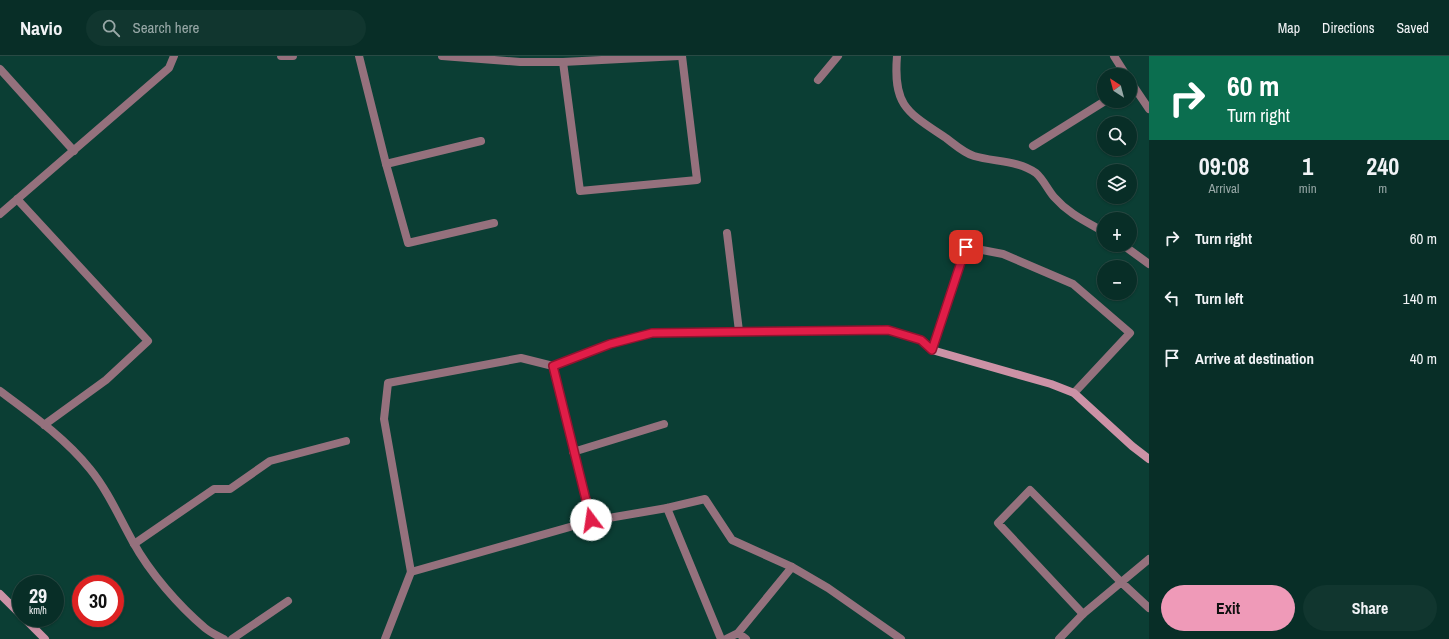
<!DOCTYPE html>
<meta charset="utf-8">
<style>
:root{--surface:#082e27;--page:#11362f;--text:#f1f3f6;--muted:#98a8a7;--line:#294a44;--accent:#ef9ab8}
body{margin:0;font-family:"Archivo Narrow",sans-serif;background:var(--page);color:var(--text);height:100vh;display:flex;flex-direction:column;font-size:15px;white-space:nowrap}
*{box-sizing:border-box;margin:0}
p{font-size:13px;color:var(--muted)}
.icon{flex:none;width:22px;height:22px;fill:none;stroke:currentColor;stroke-width:2;stroke-linecap:round;stroke-linejoin:round}
.map{position:relative;flex:1;overflow:hidden}
.sheet{display:flex;flex-direction:column;background:var(--surface);width:300px}
.sheet>*{flex:none}
.guide{background:#0b6e4f;color:#fff;overflow:hidden}
.needle{width:26px;rotate:324deg}
.controls{position:absolute;left:1097px;top:12px;display:grid;gap:8px}
.controls a{display:grid;place-items:center;width:40px;height:40px;border-radius:50%;background:var(--surface);box-shadow:0 1px 3px #0004,0 0 0 1px var(--line);font-size:20px}
.speed{position:absolute;left:12px;top:519px;display:flex;gap:8px;font-size:20px;font-weight:700;text-align:center}
.speed>*{display:grid;place-content:center;width:52px;height:52px;border-radius:50%;background:var(--surface);box-shadow:0 1px 3px #0004,0 0 0 1px var(--line);line-height:1}
.speed small{font-size:10px;font-weight:400}
.speed .limit{border:6px solid #d22;background:#fff;color:#111}
.pin{position:absolute;display:grid;place-items:center;width:34px;height:34px;color:#fff;margin:-17px;border-radius:8px;box-shadow:0 2px 6px #0006}
.me{position:absolute;width:44px;margin:-22px;rotate:346deg;stroke-linejoin:round;filter:drop-shadow(0 0 3px #0008)}
.turn{display:flex;align-items:center;gap:14px;height:84px;padding:0 12px;font-size:18px}
.turn .icon{width:52px;height:52px;stroke-width:2.5}
.turn b{display:block;font-size:28px;line-height:34px}
.eta{display:flex;justify-content:space-evenly;align-items:center;height:68px;text-align:center}
.eta b{font-size:24px;font-weight:800;line-height:28px}
.button{display:flex;gap:8px;margin-top:auto;padding:8px 12px}
.button a{flex:1;height:46px;border-radius:24px;background:var(--accent);color:#111;font-size:16px;font-weight:800;line-height:46px;text-align:center}
.button a+a{background:var(--page);color:var(--text)}
ul{padding:0;list-style:none}
li{display:flex;align-items:center;gap:12px;height:60px;padding:0 12px}
li div{flex:1}
li b{display:block;font-size:15px}
li em{font-style:normal}
header{display:flex;align-items:center;gap:24px;box-sizing:border-box;height:56px;padding:0 20px;background:var(--surface);border-bottom:1px solid var(--line)}
header strong{font-size:19px}
nav{display:flex;gap:22px;margin-inline-start:auto;font-size:14px}
.search{width:280px;height:36px;background:var(--page);display:flex;align-items:center;gap:10px;box-sizing:border-box;padding:0 14px;border-radius:22px;color:var(--muted);font-size:15px}
main{display:flex;flex:1;min-height:0}
.map>svg:first-child{display:block}
.lines{fill:none;stroke-linecap:round;stroke-linejoin:round}
.lane{stroke:#95717d;stroke-width:8}
.street{stroke:#95717d;stroke-width:8}
.secondary{stroke:#cc92a6;stroke-width:8}
.route-casing{stroke:#92132f;stroke-width:10}
.route{stroke:#e11d48;stroke-width:7}
</style>
<header>
<strong>Navio</strong>
<div class="search"><svg class="icon" aria-label="search" viewBox="0 0 24 24"><circle cx="10" cy="10" r="6"/><path d="M15 15l6 6"/></svg>Search here</div>
<nav><a>Map</a><a>Directions</a><a>Saved</a></nav>
</header>
<main>
<div class="map">
<svg width="1149" height="583" viewBox="0 0 1149 583">
<rect width="100%" height="100%" fill="#0b3e34"/>
<g class="lines">
<path class="lane" d="M897,0c-4,50 10,56 49,82 8,6 18,15 28,18 20,6 44,4 62,17 7,6 12,17 18,24 15,17 31,24 50,35
M563,6l17,129 117,-11 -15,-124
M818,24l20,-24
M1033,90l72,-45
M386,108l95,-23
M1123,189l26,19
M932,294l34,-103 37,7 70,30 57,49 -56,60
M573,396l91,-28
M667,452l54,131
M134,488l80,-55h16l40,-28 76,-20
M411,516l-27,-153 4,-36 133,-25 32,8
M1083,558l-85,-91 32,-33 91,92
M738,577l8,6
M232,583l56,-38
M726,583l12,-6 54,-66"/>
<path class="street" d="M281,0h12
M359,0l27,108 22,79 86,-20
M442,0l78,6h43l116,-6
M1114,0l12,19
M0,13l74,82
M1130,25l19,28
M17,143l131,142 -42,39 -62,45
M0,158l169,-146 5,-12
M727,177l12,98
M0,335c31,23 65,47 90,78 18,22 29,48 43,73 17,31 46,64 72,86 6,5 13,8 19,11
M591,465l76,-13 38,-9 27,41 60,27 36,21 73,51
M1121,526l28,26
M385,583l26,-67 180,-51 -38,-155 57,-22 42,-11 237,-3 32,10 11,10
M1059,583l24,-25 66,-55"/>
<path class="secondary" d="M932,294l119,34 23,9 58,53 17,13
M0,538l21,21
M24,562l21,21"/>
</g>
<g class="lines">
<g class="route-casing">
<path id="route" d="M591,464l-38,-154 57,-22 42,-11 236,-3 33,10 11,10 34,-103"/>
</g>
<use href="#route" class="route"/>
</g>
</svg>
<div class="controls">
<a><svg class="needle" viewBox="-14 -14 28 28"><path d="M0-13l5 13h-10z" fill="#e53935"/><path d="M0 13l5-13h-10z" fill="#98a8a7"/></svg></a>
<a><svg class="icon" aria-label="search" viewBox="0 0 24 24"><circle cx="10" cy="10" r="6"/><path d="M15 15l6 6"/></svg></a>
<a><svg class="icon" aria-label="layers" viewBox="0 0 24 24"><path d="M12 4l9 5-9 5-9-5zM3 14l9 5 9-5"/></svg></a>
<a>+</a>
<a>−</a>
</div>
<div class="speed"><div>29<small>km/h</small></div><div class="limit">30</div></div>
<div class="pin" style="left:966px;top:191px;background:#d93025"><svg class="icon" aria-label="arrive" viewBox="0 0 24 24"><path d="M6 21V4h12l-3 4 3 4H6"/></svg></div>
<svg class="me" style="left:591px;top:464px" viewBox="-20 -20 40 40"><circle r="19" fill="#fff"/><path d="M0-13L10 11 0 6-10 11z" fill="#e11d48"/></svg>
</div>
<section class="sheet">
<div class="guide">
<div class="turn"><svg class="icon" aria-label="right" viewBox="0 0 24 24"><path d="M7 20v-9h11M14 6l5 5-5 5"/></svg><div><b>60 m</b>Turn right</div></div>
</div>
<div class="eta">
<div><b>09:08</b><p>Arrival</p></div>
<div><b>1</b><p>min</p></div>
<div><b>240</b><p>m</p></div>
</div>
<ul>
<li><svg class="icon" aria-label="right" viewBox="0 0 24 24"><path d="M7 20v-9h11M14 6l5 5-5 5"/></svg><div><b>Turn right</b></div><em>60 m</em></li>
<li><svg class="icon" aria-label="left" viewBox="0 0 24 24"><path d="M17 20v-9H6M10 6l-5 5 5 5"/></svg><div><b>Turn left</b></div><em>140 m</em></li>
<li><svg class="icon" aria-label="arrive" viewBox="0 0 24 24"><path d="M6 21V4h12l-3 4 3 4H6"/></svg><div><b>Arrive at destination</b></div><em>40 m</em></li>
</ul>
<div class="button"><a>Exit</a><a>Share</a></div>
</section>
</main>
